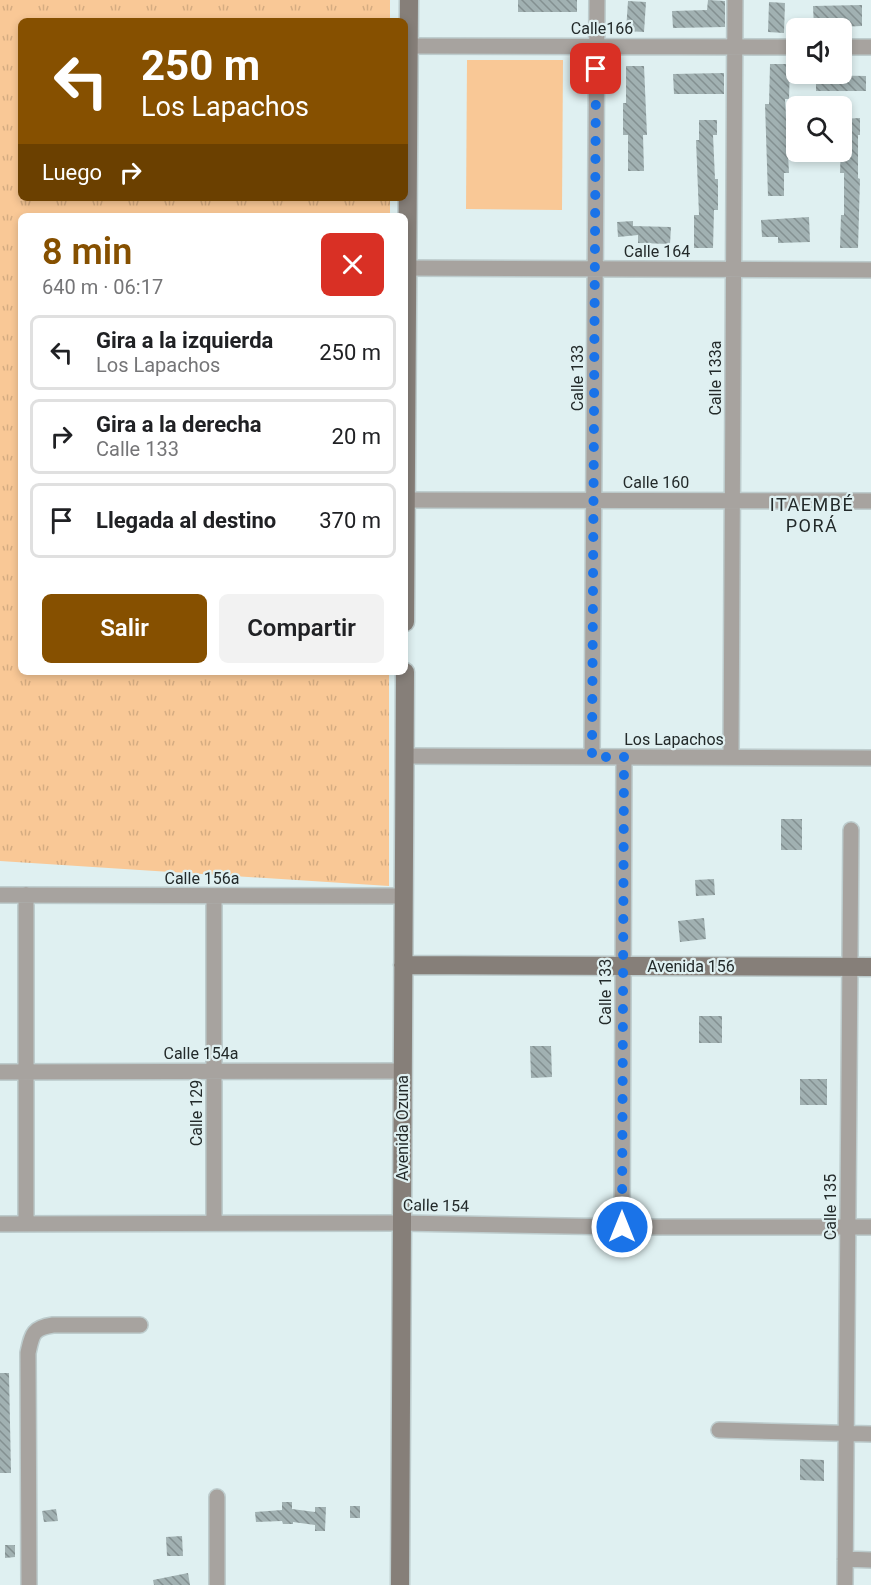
<!DOCTYPE html>
<html lang="es">
<meta charset="utf-8">
<style>
:root{--surface:#fff;--page:#f2f2f2;--text:#202124;--muted:#757577;--line:#e0e0e0;--accent:#865000}
body{margin:0;font-family:Roboto,sans-serif;background:var(--page);color:var(--text);height:100vh;display:flex;flex-direction:column;font-size:22px;white-space:nowrap}
*{box-sizing:border-box;margin:0}
p{font-size:20px;color:var(--muted)}
.icon{flex:none;width:33px;height:33px;fill:none;stroke:currentColor;stroke-width:2;stroke-linecap:round;stroke-linejoin:round}
.map{position:relative;flex:1;overflow:hidden}
.sheet{position:absolute;left:18px;top:213px;width:390px;height:462px;display:flex;flex-direction:column;background:var(--surface);border-radius:9px;box-shadow:0 3px 9px #0003}
.sheet>*{flex:none}
.hud{position:absolute;left:18px;top:18px;width:390px;height:183px;border-radius:9px;box-shadow:0 3px 9px #0003;background:#865000;color:#fff;overflow:hidden}
.fabs{position:absolute;left:786px;top:18px;display:grid;gap:12px}
.fabs a{display:grid;place-items:center;width:66px;height:66px;border-radius:9px;background:var(--surface);box-shadow:0 3px 9px #0003;font-size:30px}
.pin{position:absolute;display:grid;place-items:center;width:51px;height:51px;color:#fff;margin:-26px;border-radius:12px;box-shadow:0 3px 9px #0006}
.me{position:absolute;width:66px;margin:-33px;rotate:0deg;stroke-linejoin:round;filter:drop-shadow(0 0 4px #0008)}
.turn{display:flex;align-items:center;gap:21px;height:126px;padding:0 24px;font-size:27px}
.turn .icon{width:78px;height:78px;stroke-width:2.5}
.turn b{display:block;font-size:42px;line-height:51px}
.then{display:flex;align-items:center;height:57px;padding:0 24px;background:#0003;gap:12px;font-size:22px}
.round{display:grid;place-items:center;flex:none;width:63px;height:63px;border-radius:9px;background:var(--page)}
.head{display:flex;align-items:center;justify-content:space-between;height:102px;padding:0 24px}
h1{font-size:36px;font-weight:600;line-height:45px;color:var(--accent)}
.cta{display:flex;gap:12px;margin-top:auto;padding:12px 24px}
.cta a{flex:1;height:69px;border-radius:9px;background:var(--accent);color:#fff;font-size:24px;font-weight:600;line-height:69px;text-align:center}
.cta a+a{background:var(--page);color:var(--text)}
ul{padding:0;list-style:none}
li{display:flex;align-items:center;gap:18px;height:75px;margin:0 12px 9px;padding:0 12px;border:3px solid var(--line);border-radius:9px}
li div{flex:1}
li b{display:block;font-size:22px}
li em{font-style:normal}
.map>svg:first-child{display:block}
.grass{fill:url(#grass-tufts)}
.pitch{fill:#f9c896}
.building{fill:url(#building-back-hatch)}
.lines{fill:none;stroke-linecap:round;stroke-linejoin:round}
.street-casing{stroke:#bdcccd;stroke-width:18}
.secondary-casing{stroke:#bdcccd;stroke-width:21}
.street{stroke:#a7a39f;stroke-width:15}
.secondary{stroke:#867f79;stroke-width:18}
.route{stroke:#1a73e8;stroke-width:10;stroke-dasharray:0 18}
.labels{text-anchor:middle;stroke-width:4.5;stroke-linejoin:round;paint-order:stroke}
.street-label{font-size:16px;fill:#232a2a;stroke:#dff0f1}
.neighbourhood-label{font-size:18px;letter-spacing:1.5px;fill:#232a2a;stroke:#dff0f1}
</style>
<div class="map">
<svg width="871" height="1585" viewBox="0 0 871 1585">
<defs>
<pattern id="grass-tufts" width="24" height="20" patternUnits="userSpaceOnUse" patternTransform="scale(1.5)"><rect width="24" height="20" fill="#f9c896"/><path d="M3 7l-1-3M5 7V3M7 7l1-3M15 17l-1-3M17 17v-4M19 17l1-3" fill="none" stroke="#d5ac81"/></pattern>
<pattern id="building-back-hatch" width="6" height="6" patternUnits="userSpaceOnUse" patternTransform="scale(1.5)"><rect width="6" height="6" fill="#a1b1b2"/><path d="M-1 5l2 2M0 0l6 6M5-1l2 2" fill="none" stroke="#839091"/></pattern>
</defs>
<rect width="100%" height="100%" fill="#dff0f1"/>
<path class="grass" d="M0,0h390v21h-369v177h369v18h-369v456h368v214l-389,-25z"/>
<path class="pitch" d="M467,60h96l-1,150 -96,-1z"/>
<path class="building" d="M518,0h59v12h-59z
M708,0l17,1v26l-52,1 -1,-17 35,-1z
M628,1l18,1 -2,30 -18,-1z
M769,2l16,1 -1,30 -16,-1z
M862,5v21l-48,2 -1,-22z
M770,64h20l-1,35h-4l4,74h-5v23h-16l-3,-92h4z
M626,66h18l3,69h-4l1,36h-16v-36h-5v-32h3z
M724,73v21h-50l-1,-20z
M816,75l50,1v15h-50z
M860,118v17h-2v43l2,1 -2,69h-18l1,-33h3v-42h-4l2,-54z
M699,120h18v15h-4l2,44h3v31h-4l-1,38h-19v-33h5l-3,-75h3z
M809,217l1,25 -32,1v-6h-16l-1,-17z
M633,221v5l38,1 -1,17 -32,-1v-8l-20,2 -1,-15z
M781,819h21v31h-21z
M714,879l1,16 -19,1 -1,-16z
M704,918l2,21 -26,3 -2,-21z
M699,1016h23v27h-23z
M530,1046h21l1,31 -21,1z
M800,1079h27v26h-27z
M0,1373h9l2,100h-11z
M800,1459l24,1v21l-24,-1z
M282,1502h10v7l23,3v-5h11l-1,24h-10v-6l-22,-3v2h-10l-1,-3 -26,1 -1,-10 27,-2z
M350,1506h10v12h-10z
M56,1509l2,12 -14,1 -2,-11z
M182,1536l1,20h-16l-1,-19z
M5,1545h10v12l-10,1z
M188,1573l2,12h-36l-1,-5z"/>
<g class="lines">
<g class="street-casing">
<path id="street" d="M408,46l388,1
M842,47h29
M407,268l464,2
M406,500l465,1
M404,756l467,2
M592,757l5,-757
M731,757l4,-757
M0,895l403,1
M0,1072l402,-1
M214,1223v-327
M0,1224l401,-1 221,4h249
M26,1224v-329
M622,1227l2,-470
M719,1430l152,4
M845,1559l26,1
M29,1585l-1,-232c4,-18 4,-25 25,-28h87
M217,1585v-88
M845,1585l6,-755"/>
</g>
<g class="secondary-casing">
<path id="secondary" d="M405,622l4,-622
M403,965l468,2
M400,1585l5,-913"/>
</g>
<use href="#street" class="street"/>
<use href="#secondary" class="secondary"/>
</g>
<g class="lines">
<path class="route" d="M596,69l-4,688h32l-2,470"/>
</g>
<g class="labels">
<g class="street-label">
<text x="602" y="34">Calle166</text>
<text x="657" y="257">Calle 164</text>
<text transform="translate(577 378) rotate(-90)" y="6">Calle 133</text>
<text transform="translate(715 378) rotate(-90)" y="6">Calle 133a</text>
<text x="656" y="488">Calle 160</text>
<text x="674" y="745">Los Lapachos</text>
<text x="202" y="884">Calle 156a</text>
<text x="691" y="972">Avenida 156</text>
<text transform="translate(605 992) rotate(-90)" y="6">Calle 133</text>
<text x="201" y="1059">Calle 154a</text>
<text transform="translate(196 1113) rotate(-90)" y="6">Calle 129</text>
<text transform="translate(402 1128) rotate(-90)" y="6">Avenida Ozuna</text>
<text transform="translate(436 1205) rotate(1)" y="6">Calle 154</text>
<text transform="translate(830 1207) rotate(-90)" y="6">Calle 135</text>
</g>
<g class="neighbourhood-label">
<text x="812" y="511">ITAEMBÉ<tspan x="812" dy="21">PORÁ</tspan></text>
</g>
</g>
</svg>
<div class="fabs">
<a><svg class="icon" aria-label="sound" viewBox="0 0 24 24"><path d="M4 9h4l5-4v14l-5-4H4zM17 9q2 3 0 6"/></svg></a>
<a><svg class="icon" aria-label="search" viewBox="0 0 24 24"><circle cx="10" cy="10" r="6"/><path d="M15 15l6 6"/></svg></a>
</div>
<div class="pin" style="left:596px;top:69px;background:#d93025"><svg class="icon" aria-label="arrive" viewBox="0 0 24 24"><path d="M6 21V4h12l-3 4 3 4H6"/></svg></div>
<svg class="me" style="left:622px;top:1227px" viewBox="-20 -20 40 40"><circle r="17" fill="#1a73e8" stroke="#fff" stroke-width="3"/><path d="M0-11L8 9 0 5-8 9z" fill="#fff"/></svg>
<div class="hud">
<div class="turn"><svg class="icon" aria-label="left" viewBox="0 0 24 24"><path d="M17 20v-9H6M10 6l-5 5 5 5"/></svg><div><b>250 m</b>Los Lapachos</div></div>
<div class="then">Luego<svg class="icon" aria-label="right" viewBox="0 0 24 24"><path d="M7 20v-9h11M14 6l5 5-5 5"/></svg></div>
</div>
<section class="sheet">
<div class="head"><div><h1>8 min</h1><p>640 m · 06:17</p></div><a class="round" style="background:#d93025;color:#fff"><svg class="icon" aria-label="close" viewBox="0 0 24 24"><path d="M6 6l12 12M18 6L6 18"/></svg></a></div>
<ul>
<li><svg class="icon" aria-label="left" viewBox="0 0 24 24"><path d="M17 20v-9H6M10 6l-5 5 5 5"/></svg><div><b>Gira a la izquierda</b><p>Los Lapachos</p></div><em>250 m</em></li>
<li><svg class="icon" aria-label="right" viewBox="0 0 24 24"><path d="M7 20v-9h11M14 6l5 5-5 5"/></svg><div><b>Gira a la derecha</b><p>Calle 133</p></div><em>20 m</em></li>
<li><svg class="icon" aria-label="arrive" viewBox="0 0 24 24"><path d="M6 21V4h12l-3 4 3 4H6"/></svg><div><b>Llegada al destino</b></div><em>370 m</em></li>
</ul>
<div class="cta"><a>Salir</a><a>Compartir</a></div>
</section>
</div>
